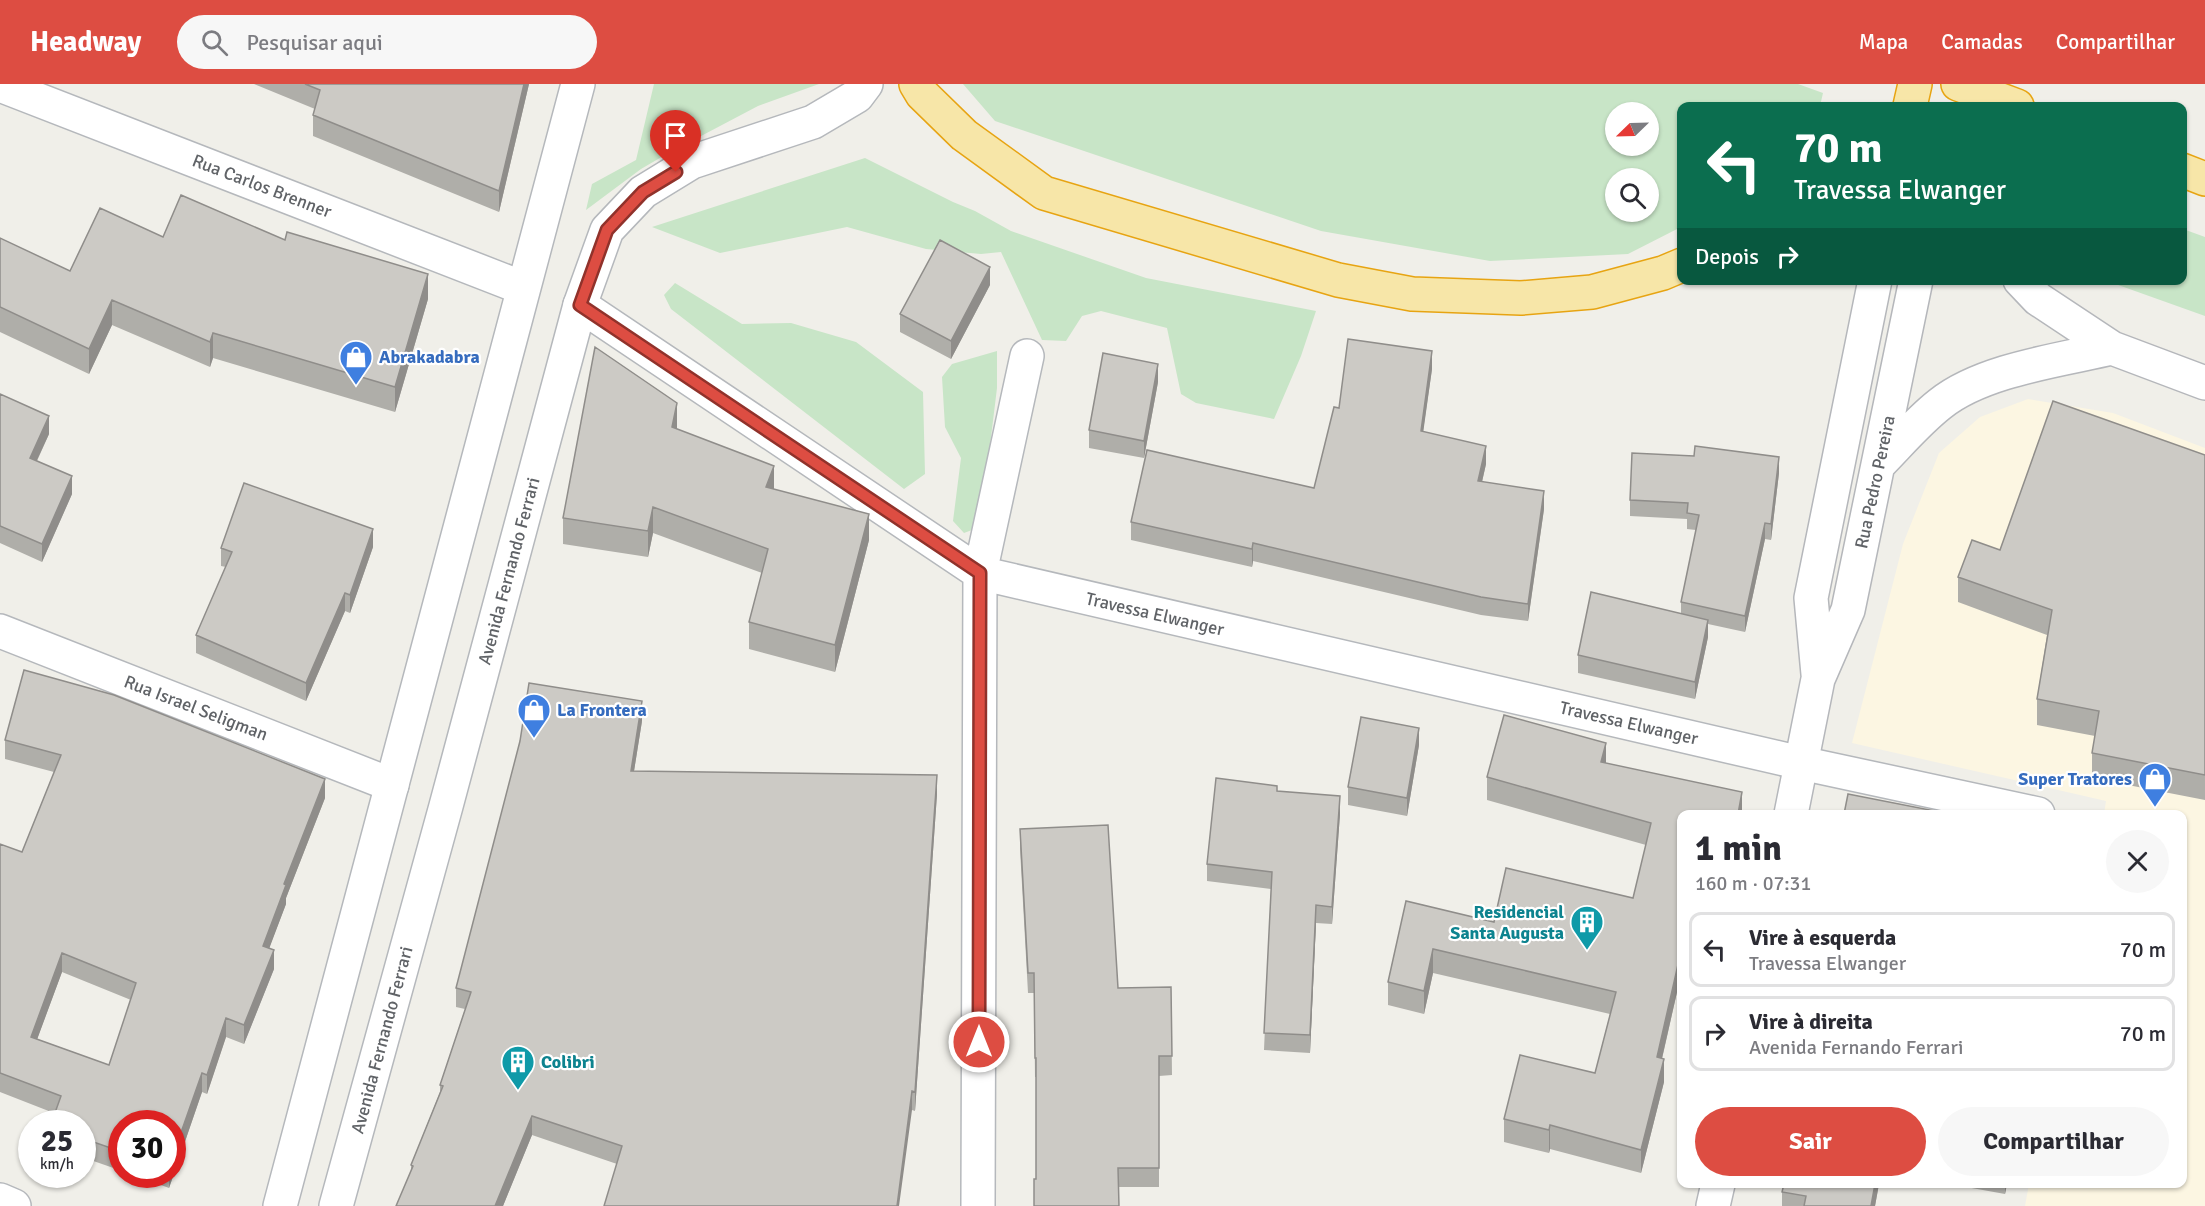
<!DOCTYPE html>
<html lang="pt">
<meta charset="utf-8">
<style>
:root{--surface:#fff;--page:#f7f7f7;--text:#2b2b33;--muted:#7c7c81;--line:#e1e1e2;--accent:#dd4d42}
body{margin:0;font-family:Signika,sans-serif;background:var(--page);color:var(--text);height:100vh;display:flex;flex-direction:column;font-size:22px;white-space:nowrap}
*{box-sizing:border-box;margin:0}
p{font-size:20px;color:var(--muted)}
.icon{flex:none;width:33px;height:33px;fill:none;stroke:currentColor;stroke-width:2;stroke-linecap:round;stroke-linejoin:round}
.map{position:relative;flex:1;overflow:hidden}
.drawer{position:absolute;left:1677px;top:726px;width:510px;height:378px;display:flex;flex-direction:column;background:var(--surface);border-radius:12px;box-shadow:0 2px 4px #0004}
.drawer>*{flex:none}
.guide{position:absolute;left:1677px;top:18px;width:510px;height:183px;border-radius:12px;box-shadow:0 2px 4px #0004;background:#0b6e4f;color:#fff;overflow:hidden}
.needle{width:39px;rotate:247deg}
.tools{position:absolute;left:1605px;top:18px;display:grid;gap:12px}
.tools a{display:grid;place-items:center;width:54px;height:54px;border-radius:50%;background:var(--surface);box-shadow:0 2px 4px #0004;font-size:30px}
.speed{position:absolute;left:18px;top:1026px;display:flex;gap:12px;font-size:30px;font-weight:700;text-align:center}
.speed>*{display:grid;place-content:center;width:78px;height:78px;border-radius:50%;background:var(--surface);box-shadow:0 2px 4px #0004;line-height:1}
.speed small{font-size:15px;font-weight:400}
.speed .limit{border:9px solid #d22;background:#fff;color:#111}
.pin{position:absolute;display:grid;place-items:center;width:51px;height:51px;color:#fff;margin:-62px -26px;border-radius:50% 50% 50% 0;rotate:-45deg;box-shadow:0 0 6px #0007}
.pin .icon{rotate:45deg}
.me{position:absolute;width:66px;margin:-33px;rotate:0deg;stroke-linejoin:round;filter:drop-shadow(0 0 4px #0008)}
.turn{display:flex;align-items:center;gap:21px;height:126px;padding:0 18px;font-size:27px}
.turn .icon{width:78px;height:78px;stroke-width:2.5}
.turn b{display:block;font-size:42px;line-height:51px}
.then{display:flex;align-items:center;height:57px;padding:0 18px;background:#0003;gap:12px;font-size:22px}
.round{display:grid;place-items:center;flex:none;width:63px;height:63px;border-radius:32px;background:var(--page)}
.headline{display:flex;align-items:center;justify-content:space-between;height:102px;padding:0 18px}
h1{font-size:36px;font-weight:800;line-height:45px}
.cta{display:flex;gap:12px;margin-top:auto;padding:12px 18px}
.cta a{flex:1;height:69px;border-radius:36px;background:var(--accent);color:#fff;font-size:24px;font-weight:800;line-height:69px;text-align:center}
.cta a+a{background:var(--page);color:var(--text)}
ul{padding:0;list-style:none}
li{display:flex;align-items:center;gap:18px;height:75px;margin:0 12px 9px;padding:0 6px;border:3px solid var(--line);border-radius:12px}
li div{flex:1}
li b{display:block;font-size:22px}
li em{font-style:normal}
header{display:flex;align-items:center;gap:36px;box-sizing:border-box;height:84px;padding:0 30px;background:var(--accent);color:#fff}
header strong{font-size:28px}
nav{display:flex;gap:33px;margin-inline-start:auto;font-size:21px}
.search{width:420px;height:54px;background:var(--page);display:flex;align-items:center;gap:15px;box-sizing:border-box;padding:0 21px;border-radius:33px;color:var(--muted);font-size:22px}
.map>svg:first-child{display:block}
.commercial{fill:#fcf6e2}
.green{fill:#c8e5c7;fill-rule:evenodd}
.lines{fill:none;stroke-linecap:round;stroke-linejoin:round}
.minor-casing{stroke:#b5b8bc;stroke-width:36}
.tertiary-casing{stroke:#b5b8bc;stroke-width:36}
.secondary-casing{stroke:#b5b7bb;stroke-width:36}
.trunk-casing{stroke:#e7a412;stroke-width:36}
.minor{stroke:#fff;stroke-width:33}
.tertiary{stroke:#fff;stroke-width:33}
.secondary{stroke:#fff;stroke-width:33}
.trunk{stroke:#f7e6a8;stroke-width:33}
.wall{fill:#afaea9;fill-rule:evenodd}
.shaded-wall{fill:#8f8d8a}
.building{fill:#cccac5;stroke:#8f8d8a;stroke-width:1.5;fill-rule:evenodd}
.route-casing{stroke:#90322b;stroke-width:15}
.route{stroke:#dd4d42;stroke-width:10}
.labels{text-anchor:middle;stroke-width:4.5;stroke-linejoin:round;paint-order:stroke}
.street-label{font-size:18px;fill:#606367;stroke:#fff}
.shop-label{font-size:18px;font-weight:bold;fill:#366cbe;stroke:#fff;text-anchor:start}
.culture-label{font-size:18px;font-weight:bold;fill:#0d838f;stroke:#fff;text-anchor:end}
</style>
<header>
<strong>Headway</strong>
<div class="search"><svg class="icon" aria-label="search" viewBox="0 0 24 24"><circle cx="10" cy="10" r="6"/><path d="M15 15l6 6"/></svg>Pesquisar aqui</div>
<nav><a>Mapa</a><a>Camadas</a><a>Compartilhar</a></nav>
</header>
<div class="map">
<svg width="2205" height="1122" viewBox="0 0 2205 1122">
<rect width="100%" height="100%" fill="#f0efe9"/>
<path class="commercial" d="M2028,315l85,14 92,35v758h-180l4,-22h153v-370h-78l2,-13 -254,-58 51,-199 36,-91 41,-36z"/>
<path class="green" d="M654,0h165l-61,22 -93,49 -24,14 -55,41 6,-26 44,-24z
M963,0h835l25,9 -3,13h-138l-1,121 -53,27 -138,7 -169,-30 -326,-110zM1648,28v34h-32v-34zM1648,94v34h-32v-34z
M865,74l88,44 22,9 36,20 135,47 170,33 -15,45 -27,63 -78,-16 -15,-9 -14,-66 -66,-17 -19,5 -16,25 -24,-1 -41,-88 -20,2 -55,-5 -79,-22 -127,26 -68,-26z
M2183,145l22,8v79l-98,-35 75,-1z
M675,199l67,41 49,-1 65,19 67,50 2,82 -21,15 -233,-180 -7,-14z
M997,267v37l-17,139 -16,6 -11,-12 8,-63 -16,-31 -3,-50 10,-13z"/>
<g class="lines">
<g class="minor-casing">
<path id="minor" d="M0,1l523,203
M580,221l400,268 821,190 237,51
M0,547l392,154
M0,1116l14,6
M978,1122l2,-633 47,-217"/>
</g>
<g class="tertiary-casing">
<path id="tertiary" d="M280,1122l298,-1122
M336,1122l110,-400 134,-501 27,-75 36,-38 49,-30 121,-40 44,-26 9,-12"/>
</g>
<g class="secondary-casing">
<path id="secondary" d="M2020,196l18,19 74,49 93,35
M1878,381c20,-20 39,-43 62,-61 42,-34 120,-44 172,-56
M1818,590l-7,-76 64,-318
M1791,730l27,-135 30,-69 68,-330
M1713,1122l5,-22"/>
</g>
<g class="trunk-casing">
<path id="trunk" d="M916,0l6,10 42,41 80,58 294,87 74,14 109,4 71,-6 71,-19 19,-8
M1958,0l59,22
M1910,22l5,-22
M2182,86l23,9"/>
</g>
<use href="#minor" class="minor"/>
<use href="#tertiary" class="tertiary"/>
<use href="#secondary" class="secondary"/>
<use href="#trunk" class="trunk"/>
</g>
<path class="wall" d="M254,0h275l-30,128 -186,-76v-21l2,-6z
M163,153l122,3 143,59 -33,113 -182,-54 -3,9 -98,-42 -23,49 -89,-42v-94l70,33z
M990,201l-39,74 -51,-27v-18z
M1432,285l-9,62 63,33 -4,18 62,27 -16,112 -47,-6 -228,-54 -1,6 -121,-27v-18l183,-34 25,-80z
M1158,298l-14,76 -55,-10v-18z
M0,310l49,40 -12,27 35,33 -30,68 -42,-19z
M677,345l97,60 95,51 -34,132 -86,-23v-27l13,-49 -109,-40 -5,24 -85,-13v-26z
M2205,371v345l-113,-22v-25l3,-17 -58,-11v-26l10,-64 -89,-33v-25l42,-27z
M1779,389l-8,67 -6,-1 -20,93 -37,-8v13l-13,62 -117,-26v-18l103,-42v-11l15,-72 -9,-1v-10l-57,-3v-16z
M373,463l-23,66 -5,-2 -39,90 -110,-48v-18l30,-68 -5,-1v-18z
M642,637l-8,50 303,23 -22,317 -3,-1 -295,54 -85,-29 -29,71h-107l15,-34v-7l29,-73v-7l25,-76 -9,-2v-19z
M5,656l320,58 -39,100v6l-17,44 5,21 -30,75 -18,-7 -19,57 -5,-2 -33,96 -38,-14h41v-50h-50v47l-40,-14v-33l-82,-32v-248l22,8 32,-80 -49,-13zM62,888l69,28 -22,65 -72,-26z
M1419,661l-12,71 -59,-11v-18z
M1606,679l136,51h-60v156l-20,89 2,23 -23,91 -91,-24 -1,4 -45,-11v-23l91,-46 15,-59 -177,-41 -9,41 -36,-9v-23l18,-81 88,21 139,-24 13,-53 -159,-45v-23z
M1340,730l-8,110 -16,-1 -6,130 -46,-3 7,-161 -64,-8v-17z
M1020,745l98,159 53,-1 1,88 -13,1v111h-40v19h-85v-27h2v-102h-1l-1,-84h-6l-8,-144z
M1784,1100h95l-4,22h-93v-14z
M1955,1100h52l-2,10 -50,-9z"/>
<path class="shaded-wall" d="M524,0h5l-30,128v-21z
M990,183v18l-39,74v-18z
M428,190v25l-33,113v-25z
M112,216v25l-23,49v-25z
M213,249v25l-3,9v-25z
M1432,267v18l-11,79v-17z
M1158,280v18l-14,76v-17z
M677,319v26l-5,-2z
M49,332v18l-19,41v-17z
M1486,362v18l-8,35v-18z
M1779,373v16l-8,67v-16z
M774,382v27l-8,-6z
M72,392v18l-30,68v-18z
M1544,407v18l-16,112v-17z
M653,423v26l-5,24v-26z
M869,430v26l-34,132v-27z
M1765,439v16l-20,93v-16z
M373,445v18l-23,66v-18z
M1253,459v18l-1,6v-18z
M345,509v18l-39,90v-18z
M1708,536v17l-13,62v-17z
M642,617v20l-11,69v-19z
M1419,644v17l-12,71v-18z
M1606,659v24l-5,-5z
M937,691v19l-22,317v-19z
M325,695v19l-39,100v6l-23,61v-19l21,-62z
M1742,708v22h-4z
M1340,712v18l-8,110v-17z
M1316,821v18l-6,130v-18z
M1682,863v23l-25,110v-23z
M1433,865v24l-9,41v-23z
M274,866v19l-30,75v-19z
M62,869v19l-31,84v-19z
M226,934v19l-19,57v-19z
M1664,975v23l-23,91v-23z
M202,989v19l-33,96v-14h3v-16z
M912,1007v19l-13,96h-2z
M532,1032v19l-29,71h-8z
M1550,1041v24l-1,4v-23z
M1875,1100h4l-4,22h-4z
M2005,1100h2l-2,10z"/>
<path class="building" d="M305,0h219l-25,107 -186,-76 7,-25z
M181,111l104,45 2,-8 141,42 -33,113 -182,-54 -3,9 -98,-42 -23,49 -89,-42v-69l70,33 30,-63 63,29z
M940,156l50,27 -39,74 -51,-27z
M1348,255l84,12 -11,80 65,15 -8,35 66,10 -16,113 -47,-7 -228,-54 -1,6 -121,-27 16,-72 167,38 20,-81 5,1z
M595,263l82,56 -5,24 102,39 -8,21 103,27 -34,131 -86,-23 19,-73 -115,-42 -5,24 -85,-13z
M1103,269l55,11 -14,77 -55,-11z
M0,310l49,22 -19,42 42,18 -30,68 -42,-18z
M2053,317l152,54v320l-113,-22 7,-42 -62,-12 15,-89 -94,-33 14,-37 28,10z
M1695,362l84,11 -8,67 -6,-1 -20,93 -64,-14 18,-87 -12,-2 1,-10 -58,-3 2,-47 62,3z
M244,399l129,46 -23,66 -5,-2 -39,90 -110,-48 36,-83 -11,-4z
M1591,508l117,28 -13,62 -117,-27z
M24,586l90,25 211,84 -41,105 2,1 -23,61 11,4 -30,75 -18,-7 -19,57 -5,-2 -30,85v-34h-50v28l-40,-14v-14h-31l10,-28 -61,-23v-229l22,8 39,-97 -56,-15zM62,869l74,30 -27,82 -78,-28z
M529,599l113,18 -11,70 306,4 -22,317 -3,-1 -15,115h-293l18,-60 -90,-30 -37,90h-99l17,-40 -2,-1 32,-79 -3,-1 31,-93 -15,-4 64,-247z
M1504,631l102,28 -5,19 141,30 -4,22h-56v133l-25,110 7,2 -23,91 -91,-25 -1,5 -45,-11 16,-64 75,18 21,-81 -183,-43 -9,42 -36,-9 18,-81 88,21 12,-54 127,30 18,-75 -164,-46z
M1361,633l58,11 -12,70 -59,-11z
M1216,694l61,8v5l63,5 -8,111 -16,-2 -6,130 -46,-2 8,-161 -65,-8z
M1848,710l87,17 -1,3h-90z
M1108,741l10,163 53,-1 1,69h-13v112h-41l1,38h-85v-27h2v-121h-1l-1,-85h-6l-8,-144z
M1784,1100h91l-4,22h-67l2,-10 -24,-4z"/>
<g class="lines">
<g class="route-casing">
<path id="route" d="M676,88l-33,20 -36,38 -27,75 400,268 -1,469"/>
</g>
<use href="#route" class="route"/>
</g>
<defs>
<g id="shop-pin" transform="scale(1.725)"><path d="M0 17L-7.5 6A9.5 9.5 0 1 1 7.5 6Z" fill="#3f7fe0" stroke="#fff"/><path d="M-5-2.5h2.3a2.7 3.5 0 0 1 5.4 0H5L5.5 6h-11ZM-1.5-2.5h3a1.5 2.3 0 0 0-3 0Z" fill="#fff"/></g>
<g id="building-pin" transform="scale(1.725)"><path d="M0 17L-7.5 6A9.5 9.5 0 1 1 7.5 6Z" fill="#0f9aa8" stroke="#fff"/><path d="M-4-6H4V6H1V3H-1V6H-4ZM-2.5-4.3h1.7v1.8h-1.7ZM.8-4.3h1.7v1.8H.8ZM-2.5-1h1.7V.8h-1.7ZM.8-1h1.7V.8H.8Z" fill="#fff"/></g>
</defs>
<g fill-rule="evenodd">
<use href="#shop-pin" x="356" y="273"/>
<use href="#shop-pin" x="534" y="626"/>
<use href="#shop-pin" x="2155" y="695"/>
<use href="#building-pin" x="1587" y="838"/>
<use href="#building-pin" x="518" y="978"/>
</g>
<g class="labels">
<g class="street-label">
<text transform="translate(262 102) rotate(21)" y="6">Rua Carlos Brenner</text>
<text transform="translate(1875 398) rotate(-78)" y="6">Rua Pedro Pereira</text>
<text transform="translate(509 487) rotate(-75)" y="6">Avenida Fernando Ferrari</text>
<text transform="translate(1155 530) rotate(13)" y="6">Travessa Elwanger</text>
<text transform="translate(196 624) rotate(21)" y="6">Rua Israel Seligman</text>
<text transform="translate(1629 639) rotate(13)" y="6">Travessa Elwanger</text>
<text transform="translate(382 956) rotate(-75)" y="6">Avenida Fernando Ferrari</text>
</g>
<g class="shop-label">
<text x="379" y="279">Abrakadabra</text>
<text x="557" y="632">La Frontera</text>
<text x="2132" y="701" text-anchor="end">Super Tratores</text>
</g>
<g class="culture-label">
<text x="1564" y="834">Residencial<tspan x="1564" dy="21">Santa Augusta</tspan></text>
<text x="541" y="984" text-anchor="start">Colibri</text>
</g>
</g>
</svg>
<div class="tools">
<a><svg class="needle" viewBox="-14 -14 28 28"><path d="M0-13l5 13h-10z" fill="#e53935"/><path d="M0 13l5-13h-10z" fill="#7c7c81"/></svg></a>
<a><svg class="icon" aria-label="search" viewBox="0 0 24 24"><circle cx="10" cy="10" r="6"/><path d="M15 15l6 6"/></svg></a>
</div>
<div class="speed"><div>25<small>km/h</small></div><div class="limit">30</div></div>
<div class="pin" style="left:676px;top:88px;background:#d93025"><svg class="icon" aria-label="arrive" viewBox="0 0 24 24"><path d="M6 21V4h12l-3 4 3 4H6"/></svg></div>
<svg class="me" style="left:979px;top:958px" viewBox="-20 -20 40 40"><circle r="17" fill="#dd4d42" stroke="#fff" stroke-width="3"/><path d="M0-11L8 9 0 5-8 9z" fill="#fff"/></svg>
<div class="guide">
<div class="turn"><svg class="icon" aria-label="left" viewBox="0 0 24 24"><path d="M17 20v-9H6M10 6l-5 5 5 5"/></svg><div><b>70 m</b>Travessa Elwanger</div></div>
<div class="then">Depois<svg class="icon" aria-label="right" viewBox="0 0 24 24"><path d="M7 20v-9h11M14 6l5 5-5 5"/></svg></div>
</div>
<section class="drawer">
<div class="headline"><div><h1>1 min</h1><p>160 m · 07:31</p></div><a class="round"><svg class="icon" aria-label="close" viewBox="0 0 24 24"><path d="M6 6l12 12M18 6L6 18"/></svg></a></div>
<ul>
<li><svg class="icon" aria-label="left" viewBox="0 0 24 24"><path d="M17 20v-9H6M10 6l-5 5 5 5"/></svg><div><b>Vire à esquerda</b><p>Travessa Elwanger</p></div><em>70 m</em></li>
<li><svg class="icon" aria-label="right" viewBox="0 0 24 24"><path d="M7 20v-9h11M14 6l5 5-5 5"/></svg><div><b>Vire à direita</b><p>Avenida Fernando Ferrari</p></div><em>70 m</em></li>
</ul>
<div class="cta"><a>Sair</a><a>Compartilhar</a></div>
</section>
</div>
